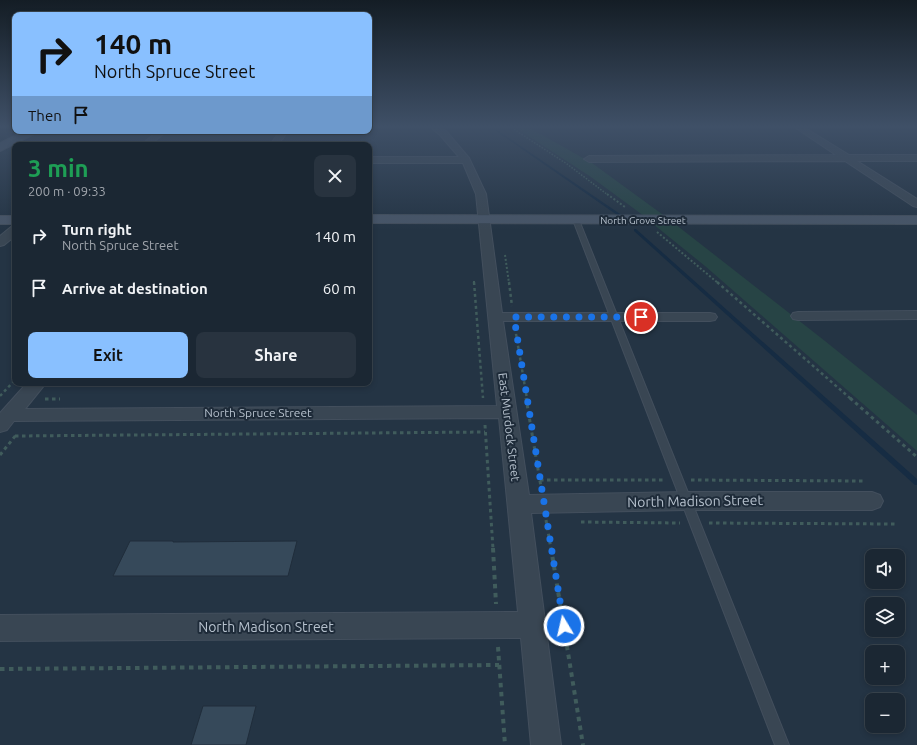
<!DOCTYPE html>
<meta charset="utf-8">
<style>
:root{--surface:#1b2733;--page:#28333f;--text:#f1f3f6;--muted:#a0a5ac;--line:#39444e;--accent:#89c0ff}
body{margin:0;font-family:Ubuntu,sans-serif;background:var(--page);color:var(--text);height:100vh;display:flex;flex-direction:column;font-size:15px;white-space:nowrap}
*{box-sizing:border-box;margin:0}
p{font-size:13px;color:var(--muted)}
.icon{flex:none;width:22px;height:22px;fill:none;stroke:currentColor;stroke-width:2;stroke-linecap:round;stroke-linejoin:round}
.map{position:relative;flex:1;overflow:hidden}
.panel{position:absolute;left:12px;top:142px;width:360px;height:244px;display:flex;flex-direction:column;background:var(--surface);border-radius:8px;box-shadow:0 2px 6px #0003,0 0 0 1px var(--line)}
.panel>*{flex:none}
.top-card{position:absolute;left:12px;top:12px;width:360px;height:122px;border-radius:8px;box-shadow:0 2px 6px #0003,0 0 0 1px var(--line);background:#89c0ff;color:#111;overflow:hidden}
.buttons{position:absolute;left:865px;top:549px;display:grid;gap:8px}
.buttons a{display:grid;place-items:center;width:40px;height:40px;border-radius:8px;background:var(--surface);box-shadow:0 2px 6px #0003,0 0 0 1px var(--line);font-size:20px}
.pin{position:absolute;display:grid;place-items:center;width:34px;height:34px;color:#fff;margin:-17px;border:2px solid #fff;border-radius:50%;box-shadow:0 1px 4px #0007}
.me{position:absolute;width:44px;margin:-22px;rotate:351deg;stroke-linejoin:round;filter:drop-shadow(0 0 3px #0008)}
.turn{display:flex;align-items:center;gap:14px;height:84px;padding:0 16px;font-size:18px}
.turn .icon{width:52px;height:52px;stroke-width:2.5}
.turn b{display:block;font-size:28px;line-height:34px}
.then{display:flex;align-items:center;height:38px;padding:0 16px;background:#0003;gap:8px;font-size:15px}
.round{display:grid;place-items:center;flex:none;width:42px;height:42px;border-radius:8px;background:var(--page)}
.overview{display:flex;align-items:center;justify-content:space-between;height:68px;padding:0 16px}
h1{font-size:24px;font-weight:700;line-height:30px;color:#1e9e55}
.cta{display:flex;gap:8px;margin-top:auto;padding:8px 16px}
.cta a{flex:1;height:46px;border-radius:8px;background:var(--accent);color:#111;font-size:16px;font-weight:700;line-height:46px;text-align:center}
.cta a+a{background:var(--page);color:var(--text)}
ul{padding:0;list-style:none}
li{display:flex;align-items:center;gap:12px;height:52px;padding:0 16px}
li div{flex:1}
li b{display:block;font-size:15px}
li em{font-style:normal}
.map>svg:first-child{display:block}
.green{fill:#274445}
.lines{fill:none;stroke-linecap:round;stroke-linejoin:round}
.stream{fill:#162c43;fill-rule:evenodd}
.building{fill:#36495a;stroke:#202d3b}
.lane-casing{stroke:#434f5d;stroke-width:2}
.street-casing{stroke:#434f5d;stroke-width:2}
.secondary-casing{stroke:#434f5d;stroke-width:2}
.path-far4{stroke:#405c5c;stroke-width:1.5;stroke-dasharray:1.5 1.5;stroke-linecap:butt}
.path-far3{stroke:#405c5c;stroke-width:2;stroke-dasharray:2 2;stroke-linecap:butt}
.path-far2{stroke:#405c5c;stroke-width:2.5;stroke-dasharray:3 3;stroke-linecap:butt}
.path-far1{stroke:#405c5c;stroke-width:3;stroke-dasharray:3.5 3.5;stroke-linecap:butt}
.path{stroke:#405c5c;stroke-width:4;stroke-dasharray:4.5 4.5;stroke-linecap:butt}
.lane{fill:#394653;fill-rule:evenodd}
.street{fill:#394653;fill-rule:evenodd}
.secondary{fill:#475567;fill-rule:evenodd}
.route{stroke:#1a73e8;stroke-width:7;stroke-dasharray:0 12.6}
.labels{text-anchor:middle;stroke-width:4;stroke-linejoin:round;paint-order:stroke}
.far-street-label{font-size:10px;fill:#b6c1cd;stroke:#1e2b39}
.street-label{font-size:12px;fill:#b6c1cd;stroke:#1e2b39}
.near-street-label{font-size:14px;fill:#b6c1cd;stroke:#1e2b39}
</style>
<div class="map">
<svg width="917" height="745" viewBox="0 0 917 745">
<rect width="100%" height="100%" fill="#243444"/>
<path class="green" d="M513,126h13l66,37 74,54 -22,-1 -53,-39z
M653,224h22l150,117 92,74v36l-212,-185z"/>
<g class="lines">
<path class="stream" d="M489,126h2l132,90 -3,1z
M634,229h2l281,250v6h-2l-281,-254z"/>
</g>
<path class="building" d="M130,541h43v1l124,-1 -9,35h-175z
M203,706h53l-10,39h-55z"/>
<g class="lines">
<g class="lane-casing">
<path id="lane" d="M574,219l5,1 210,525h-14l-202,-525z"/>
</g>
<g class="street-casing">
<path id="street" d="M429,126h9l8,5 23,27 17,36 16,119h208l5,1 2,3 -2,3 -5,1h-207l26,174 157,-3h186l8,3 3,6 -3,6 -8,3h-186l-155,3 30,232h-30l-10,-107 -521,3v-26l518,-3 -19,-194 -485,3 -7,9 -7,2v-19l27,-30h19l-21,26 472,-3 -21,-212 -13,-31h-94v-6h90l-19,-22z
M793,126h9l47,29h68v6h-60l60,38v8l-4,-1 -68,-45 -256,1 -5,-3 5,-3 247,-1z
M158,131h9l-17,14h-9z
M280,131h8l-10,14h-8z
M15,226v10l-11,9 -4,1v-10l11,-9z
M917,311v8l-119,1 -5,-1 -2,-3 2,-3 5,-1z"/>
</g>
<g class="secondary-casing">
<path id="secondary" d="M24,131h13l-1,2 -36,18v-8z
M369,215l548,1v8l-548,-1z
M0,216h15v8h-15z"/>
</g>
<path class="path-far4" d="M509,126l58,38 41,31"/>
<path class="path-far3" d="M607,194l18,13
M657,232l61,51
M505,255l4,28
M474,281v2"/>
<path class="path-far2" d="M474,282l9,116
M509,282l3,24
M717,282l134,117
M515,328l12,71
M0,396l15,-16"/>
<path class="path-far1" d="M526,398l15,89
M850,398l67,59
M45,399h15
M485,425l8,124
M15,436l470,-4
M0,455l16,-20
M540,480h124
M691,480l174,1
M546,520l5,29
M581,522l99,1
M709,523l186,1"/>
<path class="path" d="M493,548l3,56
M551,548l32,197
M498,647l7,98
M0,669l499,-4"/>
<use href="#lane" class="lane"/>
<use href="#street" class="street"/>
<use href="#secondary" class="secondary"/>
</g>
<linearGradient id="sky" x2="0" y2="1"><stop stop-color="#141d25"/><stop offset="0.55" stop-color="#3f5067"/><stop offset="1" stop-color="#3f5067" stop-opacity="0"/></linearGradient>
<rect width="917" height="230" fill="url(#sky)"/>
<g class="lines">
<path class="route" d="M564,626l-50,-309h127"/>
</g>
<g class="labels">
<g class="far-street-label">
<text x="643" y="224">North Grove Street</text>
</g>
<g class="street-label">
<text x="258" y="417">North Spruce Street</text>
<text transform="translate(509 427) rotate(83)" y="4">East Murdock Street</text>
</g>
<g class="near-street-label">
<text transform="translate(695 501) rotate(-1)" y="5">North Madison Street</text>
<text x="266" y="632">North Madison Street</text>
</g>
</g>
</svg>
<div class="buttons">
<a><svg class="icon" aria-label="sound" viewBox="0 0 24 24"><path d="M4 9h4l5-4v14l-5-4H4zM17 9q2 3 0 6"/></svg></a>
<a><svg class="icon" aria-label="layers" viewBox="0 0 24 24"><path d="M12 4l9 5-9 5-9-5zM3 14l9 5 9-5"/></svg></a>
<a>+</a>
<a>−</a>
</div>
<div class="pin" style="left:641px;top:317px;background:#d93025"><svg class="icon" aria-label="arrive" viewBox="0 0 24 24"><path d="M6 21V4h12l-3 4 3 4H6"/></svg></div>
<svg class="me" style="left:564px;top:626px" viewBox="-20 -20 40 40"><circle r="17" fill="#1a73e8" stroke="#fff" stroke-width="3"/><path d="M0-11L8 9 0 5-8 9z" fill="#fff"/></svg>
<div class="top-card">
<div class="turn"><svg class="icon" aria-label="right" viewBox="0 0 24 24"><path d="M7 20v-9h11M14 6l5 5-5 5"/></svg><div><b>140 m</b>North Spruce Street</div></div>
<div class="then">Then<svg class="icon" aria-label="arrive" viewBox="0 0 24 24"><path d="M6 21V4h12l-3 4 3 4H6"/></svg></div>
</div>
<section class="panel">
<div class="overview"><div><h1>3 min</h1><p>200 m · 09:33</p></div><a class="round"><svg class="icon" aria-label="close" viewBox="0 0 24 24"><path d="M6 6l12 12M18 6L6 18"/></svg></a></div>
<ul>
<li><svg class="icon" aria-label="right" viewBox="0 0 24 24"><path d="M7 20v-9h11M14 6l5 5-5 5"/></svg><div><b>Turn right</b><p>North Spruce Street</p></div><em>140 m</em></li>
<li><svg class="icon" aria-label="arrive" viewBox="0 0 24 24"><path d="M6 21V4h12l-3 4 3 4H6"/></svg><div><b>Arrive at destination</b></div><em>60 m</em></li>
</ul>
<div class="cta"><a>Exit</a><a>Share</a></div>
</section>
</div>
